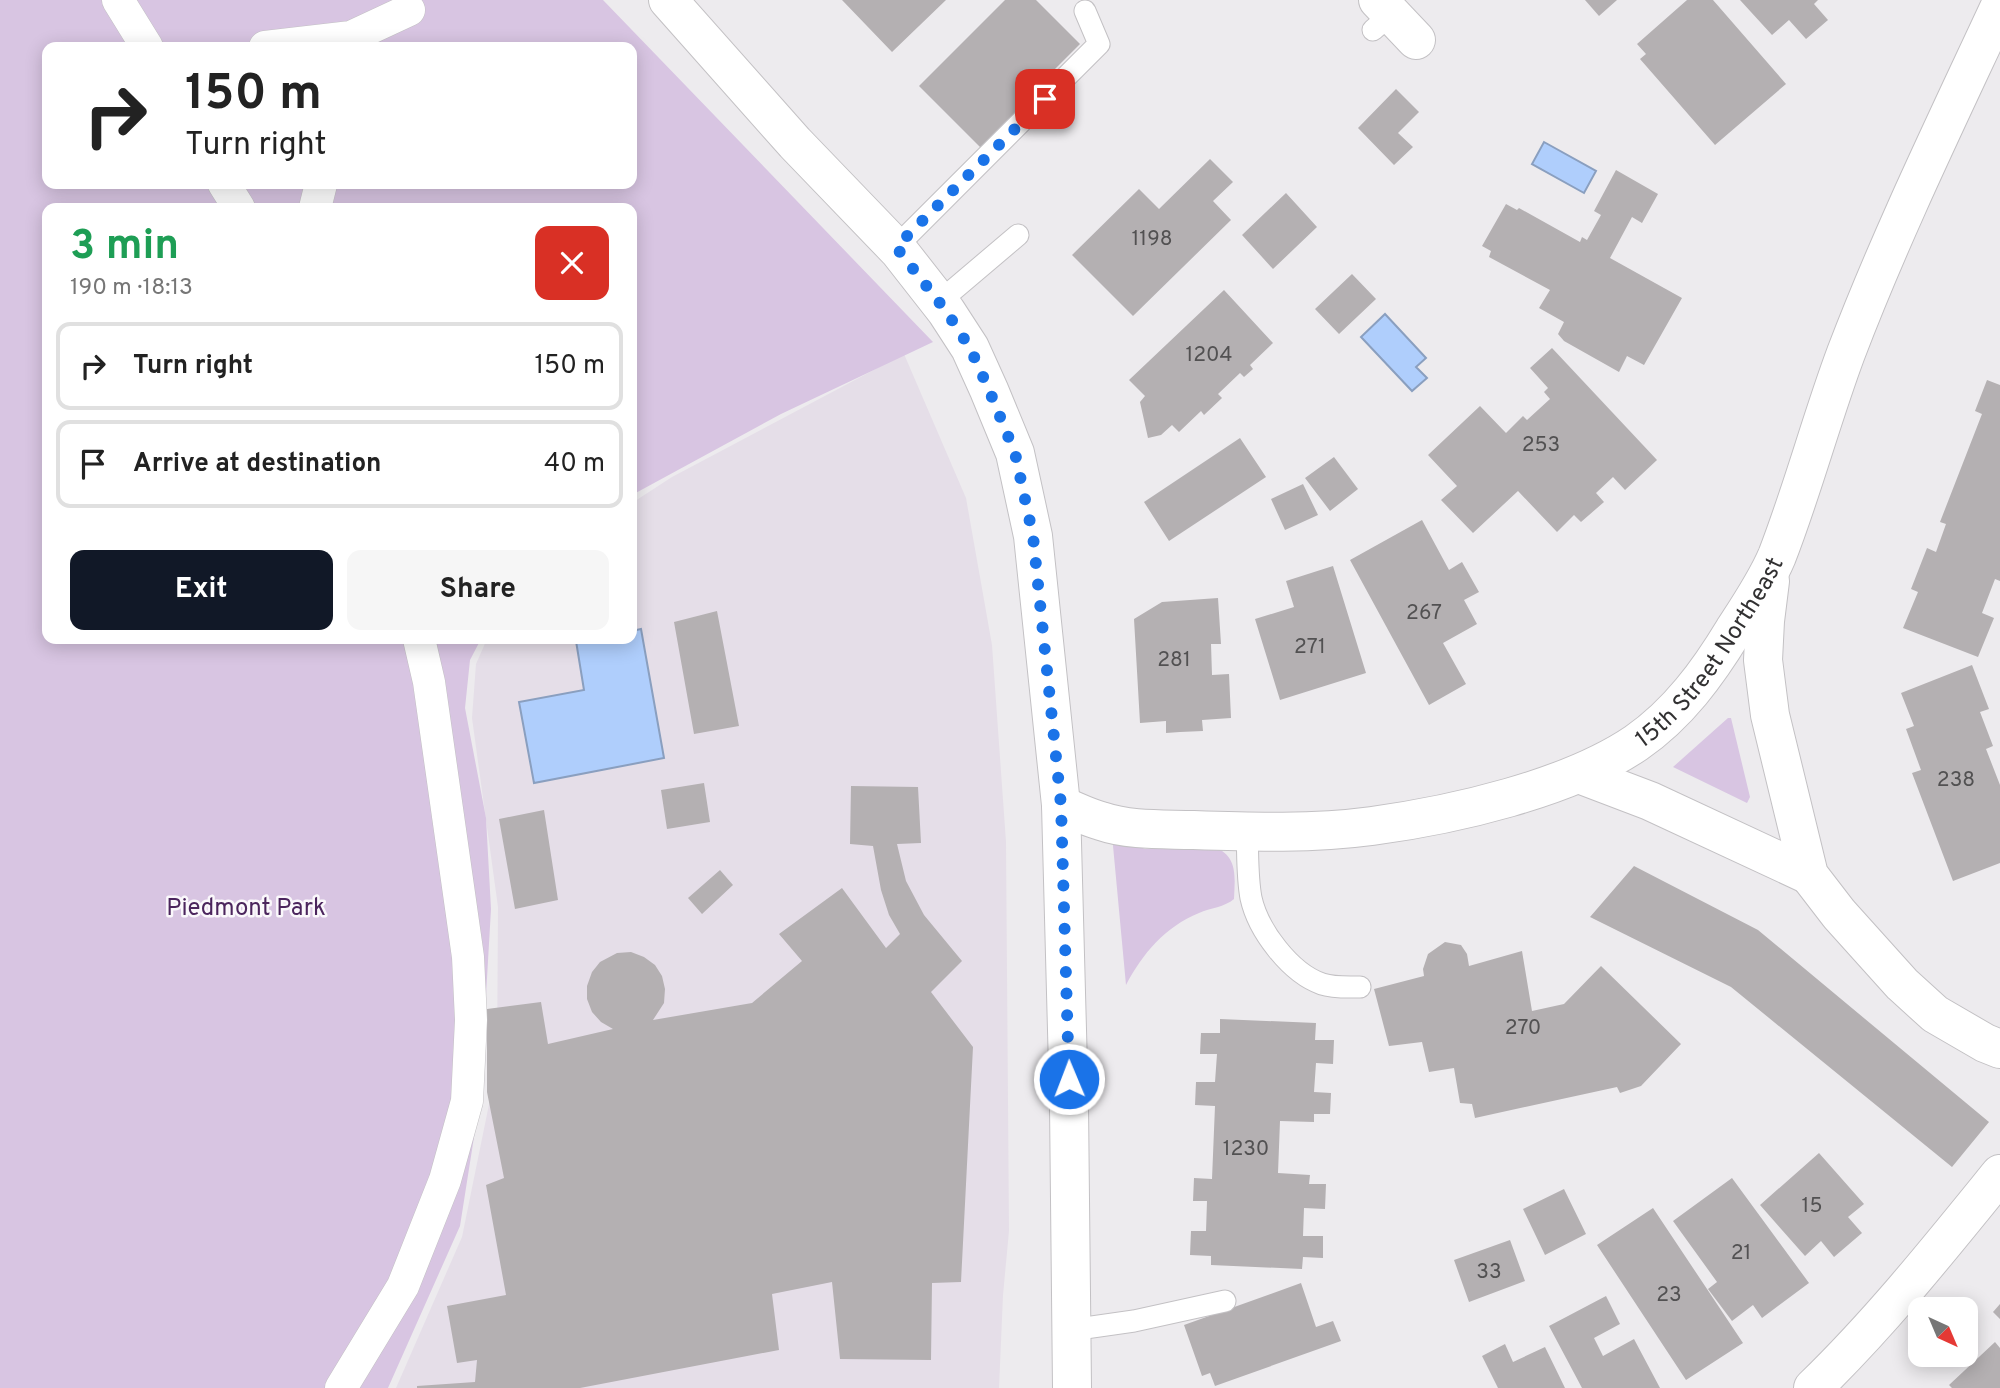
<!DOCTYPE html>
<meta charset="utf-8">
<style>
:root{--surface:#fff;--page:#f6f6f6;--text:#222;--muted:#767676;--line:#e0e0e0;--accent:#111827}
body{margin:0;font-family:Overpass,sans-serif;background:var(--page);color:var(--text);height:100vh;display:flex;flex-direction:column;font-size:26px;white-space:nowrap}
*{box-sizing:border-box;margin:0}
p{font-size:23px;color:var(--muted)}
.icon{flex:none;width:38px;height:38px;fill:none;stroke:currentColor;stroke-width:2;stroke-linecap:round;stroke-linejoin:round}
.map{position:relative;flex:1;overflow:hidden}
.panel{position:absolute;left:42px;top:203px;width:595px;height:441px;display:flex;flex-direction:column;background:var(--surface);border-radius:14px;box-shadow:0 4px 18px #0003}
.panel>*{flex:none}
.top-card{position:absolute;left:42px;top:42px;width:595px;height:147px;border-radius:14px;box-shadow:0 4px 18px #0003;background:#fff;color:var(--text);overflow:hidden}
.needle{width:46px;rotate:136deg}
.buttons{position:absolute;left:1908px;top:1297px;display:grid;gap:14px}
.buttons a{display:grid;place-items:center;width:70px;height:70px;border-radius:14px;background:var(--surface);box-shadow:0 4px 18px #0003;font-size:35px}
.pin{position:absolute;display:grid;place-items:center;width:60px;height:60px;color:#fff;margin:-30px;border-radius:14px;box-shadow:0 4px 10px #0006}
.me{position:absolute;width:77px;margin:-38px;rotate:359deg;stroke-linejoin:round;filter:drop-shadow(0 0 5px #0008)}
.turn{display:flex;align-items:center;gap:24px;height:147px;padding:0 28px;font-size:32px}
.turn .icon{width:91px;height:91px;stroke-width:2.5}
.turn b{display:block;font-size:49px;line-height:60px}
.round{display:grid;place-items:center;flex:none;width:74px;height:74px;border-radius:14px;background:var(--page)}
.head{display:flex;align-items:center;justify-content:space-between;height:119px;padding:0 28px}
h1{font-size:42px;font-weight:700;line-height:52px;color:#1e9e55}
.cta{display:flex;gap:14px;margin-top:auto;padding:14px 28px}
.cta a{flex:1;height:80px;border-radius:14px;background:var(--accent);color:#fff;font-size:28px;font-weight:700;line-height:80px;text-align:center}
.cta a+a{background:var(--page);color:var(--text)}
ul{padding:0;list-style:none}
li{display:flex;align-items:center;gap:21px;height:88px;margin:0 14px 10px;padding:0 14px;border:4px solid var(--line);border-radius:14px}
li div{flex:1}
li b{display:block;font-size:26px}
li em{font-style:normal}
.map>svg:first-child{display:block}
.built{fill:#e5dee8}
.green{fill:#d8c5e2;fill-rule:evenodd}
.water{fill:#afcefc;stroke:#8a9fbf;stroke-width:2}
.building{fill:#b4b0b2}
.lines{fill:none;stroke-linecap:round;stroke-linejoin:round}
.service-casing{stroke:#c3c1c4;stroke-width:23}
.pedestrian-casing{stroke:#c3c1c4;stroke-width:33}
.minor-casing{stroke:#c3c1c4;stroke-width:40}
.secondary-casing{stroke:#c3c1c4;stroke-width:40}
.service{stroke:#fff;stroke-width:21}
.pedestrian{stroke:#fff;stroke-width:32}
.minor{stroke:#fff;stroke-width:38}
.secondary{stroke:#fff;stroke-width:38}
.route{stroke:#1a73e8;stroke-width:12;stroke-dasharray:0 21.6}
.labels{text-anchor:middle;stroke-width:5;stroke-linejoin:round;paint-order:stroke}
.number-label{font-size:21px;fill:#525152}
.street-label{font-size:24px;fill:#323132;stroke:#faf8fb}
.park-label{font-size:24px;fill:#4b255d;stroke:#faf8fb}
</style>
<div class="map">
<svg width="2000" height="1388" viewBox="0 0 2000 1388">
<rect width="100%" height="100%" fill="#edebee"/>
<path class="built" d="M904,354l62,144 26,147 14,197 3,389 -6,64 -4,93h-603l66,-151 35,-172 1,-158 -26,-189 4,-54 11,-25h145v-136l40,-26z"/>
<path class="green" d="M0,0h603l330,342 -152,72 -149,81v-287h-585v431h434l-11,21 -5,48 21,110 5,91 -11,190 -20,127 -72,162h-388zM47,47h585v137h-585z
M1728,718h3l19,79 -3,6 -74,-36z
M1112,835l33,14 69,-2c24,9 21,29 20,52 -9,8 -24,9 -35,14 -34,14 -56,40 -73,72z"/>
<path class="water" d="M1544,142l52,29 -12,22 -52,-29z
M1385,314l41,44 -10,9 11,11 -15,13 -51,-54z
M641,629l23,129 -130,25 -15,-81 65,-12 -8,-49 12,-2h44v-8z"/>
<path class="building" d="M842,0h104l-54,52z
M1005,0h31l44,44 -49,49 4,5 -52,52 -64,-64z
M1585,0h32l-18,16z
M1687,0h26l73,84 -71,61 -75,-86 6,-5 -9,-10z
M1740,0h78l-4,4 14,16 -22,19 -17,-19 -17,15z
M1396,89l23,23 -21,21 15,14 -19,18 -36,-37z
M1210,159l23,23 -20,19 18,19 -98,96 -61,-61 67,-66 20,20z
M1616,170l42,24 -16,29 -10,-6 -22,41 72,40 -38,67 -17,-9 -8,16 -55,-31 -6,-7 6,-12 -25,-14 11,-18 -61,-33 2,-6 -9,-5 24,-42 11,6 2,-2 61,34 2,-5 5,3 14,-25 -7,-4z
M1286,193l31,34 -44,42 -31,-34z
M1352,274l24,25 -37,35 -24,-25z
M1224,290l49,53 -23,22 3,4 -9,8 -4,-4 -22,21 4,4 -18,17 -3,-4 -22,21 -7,-7 -11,10 -13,3 -8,-36 5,-6 -16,-16z
M1552,348l105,112 -32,30 -12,-13 -17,16 8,9 -23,20 -7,-7 -17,17 -39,-41 -45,42 -32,-33 16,-14 -29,-31 52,-49 26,27 17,-17 4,4 23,-21 -6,-7 4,-4 -18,-20z
M1987,380l13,5v196l-5,-2 -13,34 12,5 -16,39 -75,-29 15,-36 -7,-3 16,-41 9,4 10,-28 -6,-2 42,-108 -7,-3z
M1240,438l26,39 -97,64 -25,-39z
M1334,457l24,32 -28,22 -25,-33z
M1303,484l15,31 -33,15 -14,-31z
M1422,520l27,50 13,-8 17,30 -15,8 13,24 -34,19 23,41 -37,21 -79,-145z
M1333,566l33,107 -86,27 -25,-81 39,-12 -8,-26z
M1218,598l3,46h-10l1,31 17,-1 2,44 -29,2 1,11 -23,1 -14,1v-12l-26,2 -6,-104 28,-17z
M717,611l22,115 -45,8 -20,-112z
M1972,665l17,44 -9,3 13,34 -7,3 14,36v78l-47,18 -41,-108 9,-3 -15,-41 8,-3 -13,-33z
M704,783l6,39 -43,7 -6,-39z
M851,786l67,1 3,56 -24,1 9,37 18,34 38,46 -31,31 42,55 -12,235 -29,1 -1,77 -91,-1 -8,-77 -60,12 7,56 -199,38h-163v-2l58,-4 2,-22 -20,3 -10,-57 59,-11 -20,-110 18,-7 -17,-86v-83l54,-7 7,42 65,-15 -12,-7 -9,-10 -5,-13v-13l5,-14 8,-10 17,-9 14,-1 13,5 11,8 7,11 3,13 -1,14 -11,17 99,-17 50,-42 -23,-27 63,-46 44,60 14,-14 -11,-19 -8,-25 -8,-44 -23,-2z
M544,810l14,90 -43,9 -16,-90z
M1634,866l124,64 231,192 -37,45 -221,-180 -141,-70z
M720,870l13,15 -31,29 -14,-16z
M1445,942l16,3 6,9 2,12 53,-15 10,60 32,-7 37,-38 80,78 -40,42 -21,7 -3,-6 -142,31 -3,-14 -12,-1 -6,-35 -25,4 -7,-30 -33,4 -15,-57 50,-13 -1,-7 5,-15z
M1220,1019l96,4 -1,17h19l-1,24 -17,-1 -2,29 17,1 -1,21h-16v8l-34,-1 -2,52 32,2 -1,9h17l-1,25 -21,-1 -1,28h20v22l-20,-1 -1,12 -91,-4v-9l-21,-1 1,-24h15l1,-30h-14l1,-23 18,1 3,-73 -20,-1 1,-23h19l2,-28h-17l1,-21h19z
M1819,1153l45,51 -16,13 14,16 -28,24 -13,-16 -16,15 -45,-51z
M1732,1178l77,105 -47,35 -9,-13 -21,16 -24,-32 9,-7 -44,-61z
M1564,1189l22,45 -41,21 -22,-46z
M1653,1208l90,135 -57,37 -89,-135z
M1510,1240l15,41 -56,21 -15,-42z
M1301,1283l15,44 17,-6 8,20 -126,45 -5,-13 -8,3 -18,-51z
M1606,1296l14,28 -26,14 9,18 31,-17 26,49h-78l-33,-62z
M2000,1304v15l-7,-7z
M1995,1342l5,6v40h-48l-3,-3z
M1505,1344l8,18 32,-15 20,41h-67l-16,-32z"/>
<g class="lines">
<g class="service-casing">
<path id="service" d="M1373,30l18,-16
M896,247l203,-203 -14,-33
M939,302l79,-67
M1247,832c1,21 0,45 4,66 7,32 39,75 71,86 12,4 26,3 38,3
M1071,1330l63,-9 91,-20"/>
</g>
<g class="pedestrian-casing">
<path id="pedestrian" d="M118,0l29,47
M265,47l86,-10 58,-27
M224,184l15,24
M315,208l6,-24
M341,1388l62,-102 42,-106 22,-79 4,-81 -3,-63 -39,-275 -10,-43"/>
</g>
<g class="minor-casing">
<g id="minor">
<path d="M1378,0l38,40"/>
<path d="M1770,581l-5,40 -2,39 7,55 39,160 30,39 63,70 33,30 50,29 15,6"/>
<path d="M1579,774l71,27 159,74"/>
<path id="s1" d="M1061,805c13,6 26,12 40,16 29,10 62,8 92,9 60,2 119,4 179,-4 81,-11 196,-37 264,-83 42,-29 72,-70 98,-113 15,-23 32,-48 43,-74 26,-67 44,-136 69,-203 45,-118 101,-233 154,-347"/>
<path d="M1813,1388c68,-66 127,-140 187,-214"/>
</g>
</g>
<g class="secondary-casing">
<path id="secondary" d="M668,0l127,143 104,108 47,60 24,37 19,42 26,63 18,83 28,269 8,300 3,283"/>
</g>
<use href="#service" class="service"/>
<use href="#pedestrian" class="pedestrian"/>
<use href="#minor" class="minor"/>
<use href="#secondary" class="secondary"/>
</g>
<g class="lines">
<path class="route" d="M1045,99l-149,148 50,64 24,37 19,42 26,63 18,83 28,269 8,274"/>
</g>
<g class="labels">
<g class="number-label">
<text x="1152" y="245">1198</text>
<text x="1209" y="361">1204</text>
<text x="1541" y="451">253</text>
<text x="1424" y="619">267</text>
<text x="1310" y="653">271</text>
<text x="1174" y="666">281</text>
<text x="1956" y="786">238</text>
<text x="1523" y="1034">270</text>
<text x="1246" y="1155">1230</text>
<text x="1812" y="1212">15</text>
<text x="1741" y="1259">21</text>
<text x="1489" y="1278">33</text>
<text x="1669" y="1301">23</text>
</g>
<g class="street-label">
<text dy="8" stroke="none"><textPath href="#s1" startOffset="712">15th Street Northeast</textPath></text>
</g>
<g class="park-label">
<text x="246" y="915">Piedmont Park</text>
</g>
</g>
</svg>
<div class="buttons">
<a><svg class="needle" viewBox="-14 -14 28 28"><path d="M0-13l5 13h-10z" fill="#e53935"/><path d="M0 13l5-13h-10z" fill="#767676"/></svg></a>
</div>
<div class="pin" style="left:1045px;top:99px;background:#d93025"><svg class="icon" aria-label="arrive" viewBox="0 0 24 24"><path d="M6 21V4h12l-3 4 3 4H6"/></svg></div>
<svg class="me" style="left:1069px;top:1079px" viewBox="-20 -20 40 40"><circle r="17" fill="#1a73e8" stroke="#fff" stroke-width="3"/><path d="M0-11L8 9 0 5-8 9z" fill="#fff"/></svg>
<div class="top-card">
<div class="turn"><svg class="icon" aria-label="right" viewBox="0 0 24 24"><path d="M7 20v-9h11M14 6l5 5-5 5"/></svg><div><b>150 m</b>Turn right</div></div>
</div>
<section class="panel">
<div class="head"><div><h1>3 min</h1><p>190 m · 18:13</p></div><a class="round" style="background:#d93025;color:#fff"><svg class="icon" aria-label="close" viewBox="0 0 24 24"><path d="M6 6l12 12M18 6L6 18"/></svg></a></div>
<ul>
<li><svg class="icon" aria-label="right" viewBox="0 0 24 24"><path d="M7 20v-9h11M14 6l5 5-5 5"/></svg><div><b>Turn right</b></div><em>150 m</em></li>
<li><svg class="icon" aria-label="arrive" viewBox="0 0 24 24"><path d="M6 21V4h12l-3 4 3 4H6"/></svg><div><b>Arrive at destination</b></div><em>40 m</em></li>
</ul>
<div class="cta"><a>Exit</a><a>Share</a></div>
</section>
</div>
